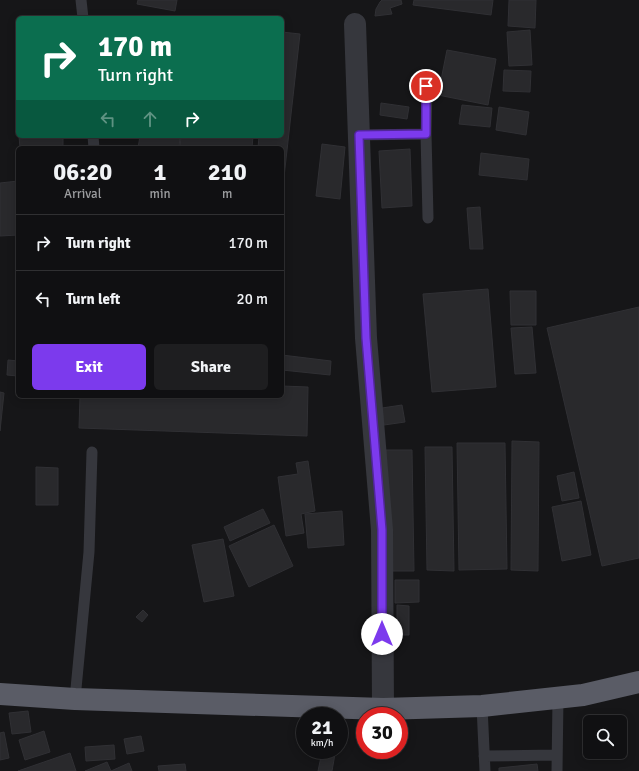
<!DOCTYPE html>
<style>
:root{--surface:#101012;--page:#1e1e20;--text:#f1f3f6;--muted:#9c9d9f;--line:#303032;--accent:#7c3aed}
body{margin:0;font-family:Signika,sans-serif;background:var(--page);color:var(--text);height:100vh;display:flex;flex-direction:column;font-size:15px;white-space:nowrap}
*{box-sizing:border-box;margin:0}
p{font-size:13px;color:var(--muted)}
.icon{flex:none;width:22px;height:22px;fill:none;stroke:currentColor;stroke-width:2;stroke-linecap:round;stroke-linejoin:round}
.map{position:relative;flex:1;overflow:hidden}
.drawer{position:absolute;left:16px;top:146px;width:268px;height:252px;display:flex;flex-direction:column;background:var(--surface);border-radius:6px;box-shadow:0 2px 10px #0003,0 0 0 1px var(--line)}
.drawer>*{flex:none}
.banner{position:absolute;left:16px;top:16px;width:268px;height:122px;border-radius:6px;box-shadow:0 2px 10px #0003,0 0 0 1px var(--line);background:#0b6e4f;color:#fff;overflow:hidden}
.tools{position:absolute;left:583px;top:715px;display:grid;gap:8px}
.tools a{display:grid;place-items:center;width:44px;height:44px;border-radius:6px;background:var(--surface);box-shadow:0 2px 10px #0003,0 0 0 1px var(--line);font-size:20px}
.speed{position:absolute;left:296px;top:707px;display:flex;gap:8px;font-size:20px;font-weight:700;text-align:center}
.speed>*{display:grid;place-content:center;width:52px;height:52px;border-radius:50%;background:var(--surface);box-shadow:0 2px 10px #0003,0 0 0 1px var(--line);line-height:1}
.speed small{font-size:10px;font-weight:400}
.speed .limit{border:6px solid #d22;background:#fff;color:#111}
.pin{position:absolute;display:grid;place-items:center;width:34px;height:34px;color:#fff;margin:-17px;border:2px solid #fff;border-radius:50%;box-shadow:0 1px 4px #0007}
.me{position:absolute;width:44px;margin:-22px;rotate:0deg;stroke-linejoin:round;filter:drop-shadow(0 0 3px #0008)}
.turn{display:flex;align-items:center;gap:14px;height:84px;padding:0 16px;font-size:18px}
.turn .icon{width:52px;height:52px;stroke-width:2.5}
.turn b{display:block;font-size:28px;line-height:34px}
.lanes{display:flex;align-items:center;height:38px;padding:0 16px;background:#0003;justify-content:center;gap:20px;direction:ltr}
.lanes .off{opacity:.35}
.eta{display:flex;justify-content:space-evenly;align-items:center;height:68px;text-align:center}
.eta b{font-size:24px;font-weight:700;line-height:28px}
.button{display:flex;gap:8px;margin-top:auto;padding:8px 16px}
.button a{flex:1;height:46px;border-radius:6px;background:var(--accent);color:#fff;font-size:16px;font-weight:700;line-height:46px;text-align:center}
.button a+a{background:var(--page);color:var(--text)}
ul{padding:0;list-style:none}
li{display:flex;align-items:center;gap:12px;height:56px;padding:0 16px;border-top:1px solid var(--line)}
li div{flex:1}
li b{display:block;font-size:15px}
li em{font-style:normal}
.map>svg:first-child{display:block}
.building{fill:#29292c;stroke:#303034}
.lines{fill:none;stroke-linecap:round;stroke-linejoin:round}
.service{stroke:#36373d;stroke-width:11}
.minor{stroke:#36373d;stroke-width:22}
.trunk{stroke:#5a5c66;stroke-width:22}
.route-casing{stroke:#51269a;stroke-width:10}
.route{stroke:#7c3aed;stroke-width:7}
</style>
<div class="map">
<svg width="639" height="771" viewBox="0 0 639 771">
<rect width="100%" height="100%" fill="#161618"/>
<path class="building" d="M138,0h39l-2,11 -38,-7z
M382,0h19l1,4 -12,4 2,6 -17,2 1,-7 4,-7z
M414,0h79l-2,15 -78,-10z
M509,0h27l-1,28 -27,-2z
M530,30l2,35 -23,1 -2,-34z
M282,32l18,2 -18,161v-47h-24l1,-12h23z
M447,50l49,9 -8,46 -50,-10z
M504,70l27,1 -1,21 -27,-1z
M381,103l28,4 -2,12 -27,-4z
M462,105l30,3 -2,19 -31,-3z
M499,107l30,5 -3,23 -30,-5z
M19,136h44v12h-43z
M140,136h40l-1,12h-41z
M181,136h72l-1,12h-72z
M322,144l23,3 -5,52 -24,-3z
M410,149l2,57 -30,2 -3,-57z
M481,153l48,6 -2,21 -48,-5z
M18,181v54l-18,1v-53z
M480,207l3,42h-13l-3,-41z
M488,289l8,98 -64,5 -9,-98z
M510,291h26v34h-25z
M639,307v251l-37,8 -55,-238z
M532,327l4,46 -21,1 -4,-46z
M282,355l49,6 -1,14 -48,-5z
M8,360l10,1v15l-11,-1z
M282,386l26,1 -1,49 -228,-8 1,-32h202z
M0,392l4,1 -4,38z
M402,405l3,17 -21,3 -2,-17z
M512,441l27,1 -1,129 -27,-1z
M457,443h48l2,126 -48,1z
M425,447h27l2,124 -27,-1z
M386,450h26l2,121h-28z
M308,461l7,50 -14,3 3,19 -18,3 -8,-59 20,-3 -2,-11z
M36,467l22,1v37h-22z
M574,472l5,26 -17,3 -5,-25z
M581,501l10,54 -29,6 -10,-54z
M263,509l7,14 -40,18 -6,-14z
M342,511l2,34 -36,3 -3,-34z
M274,525l19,41 -44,21 -20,-41z
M223,539l11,57 -30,6 -12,-57z
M395,580h24v22l-24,1z
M397,605l12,1v29h-12z
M143,610l5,5 -6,7 -6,-5z
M28,711l3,21 -19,2 -3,-21z
M44,731l6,21 -25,8 -6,-20z
M4,732l5,26 -9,2v-27z
M141,736l3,15 -17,3 -3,-15z
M114,745l1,14 -29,2 -1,-14z
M322,752l13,2 -3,17h-14z
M70,753l6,18h-58z
M107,762l4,9 18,-8 3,8h-47z
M185,764l1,7h-27l-1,-5z
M537,764l1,7h-39v-3z"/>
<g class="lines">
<path class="service" d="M81,0l2,18
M426,134l1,-48
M359,135l67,-1 2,84
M93,136l1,12
M75,699l14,-147 3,-100
M482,706l3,65
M484,756l73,-1
M557,771l1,-73"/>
<path class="minor" d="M355,24l11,314 16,192 1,179"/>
<path class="trunk" d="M0,694l75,5 308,10 99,-3 101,-11 56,-13"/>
</g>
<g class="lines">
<g class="route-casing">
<path id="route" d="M382,634v-104l-16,-192 -7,-203 67,-1v-48"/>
</g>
<use href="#route" class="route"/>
</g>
</svg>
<div class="tools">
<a><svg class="icon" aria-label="search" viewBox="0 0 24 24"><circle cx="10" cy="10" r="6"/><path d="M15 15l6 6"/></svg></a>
</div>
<div class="speed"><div>21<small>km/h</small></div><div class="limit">30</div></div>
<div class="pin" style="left:426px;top:86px;background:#d93025"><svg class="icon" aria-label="arrive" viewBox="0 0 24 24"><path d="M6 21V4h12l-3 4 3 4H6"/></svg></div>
<svg class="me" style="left:382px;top:634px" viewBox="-20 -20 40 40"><circle r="19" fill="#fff"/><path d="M0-13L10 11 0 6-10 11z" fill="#7c3aed"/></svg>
<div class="banner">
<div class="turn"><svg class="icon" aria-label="right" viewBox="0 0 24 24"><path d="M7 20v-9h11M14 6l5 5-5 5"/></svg><div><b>170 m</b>Turn right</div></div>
<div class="lanes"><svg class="icon off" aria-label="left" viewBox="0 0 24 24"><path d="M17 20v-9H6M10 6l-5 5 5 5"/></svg><svg class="icon off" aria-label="ahead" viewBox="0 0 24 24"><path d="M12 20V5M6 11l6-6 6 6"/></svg><svg class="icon" aria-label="right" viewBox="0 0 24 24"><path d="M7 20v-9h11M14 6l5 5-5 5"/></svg></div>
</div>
<section class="drawer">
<div class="eta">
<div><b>06:20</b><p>Arrival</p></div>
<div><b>1</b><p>min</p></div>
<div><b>210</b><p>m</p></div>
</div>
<ul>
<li><svg class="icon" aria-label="right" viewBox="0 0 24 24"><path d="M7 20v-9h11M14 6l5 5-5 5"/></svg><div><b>Turn right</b></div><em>170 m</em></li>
<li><svg class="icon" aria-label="left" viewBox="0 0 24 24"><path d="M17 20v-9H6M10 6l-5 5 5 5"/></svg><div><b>Turn left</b></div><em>20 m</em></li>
</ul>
<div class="button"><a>Exit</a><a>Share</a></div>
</section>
</div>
